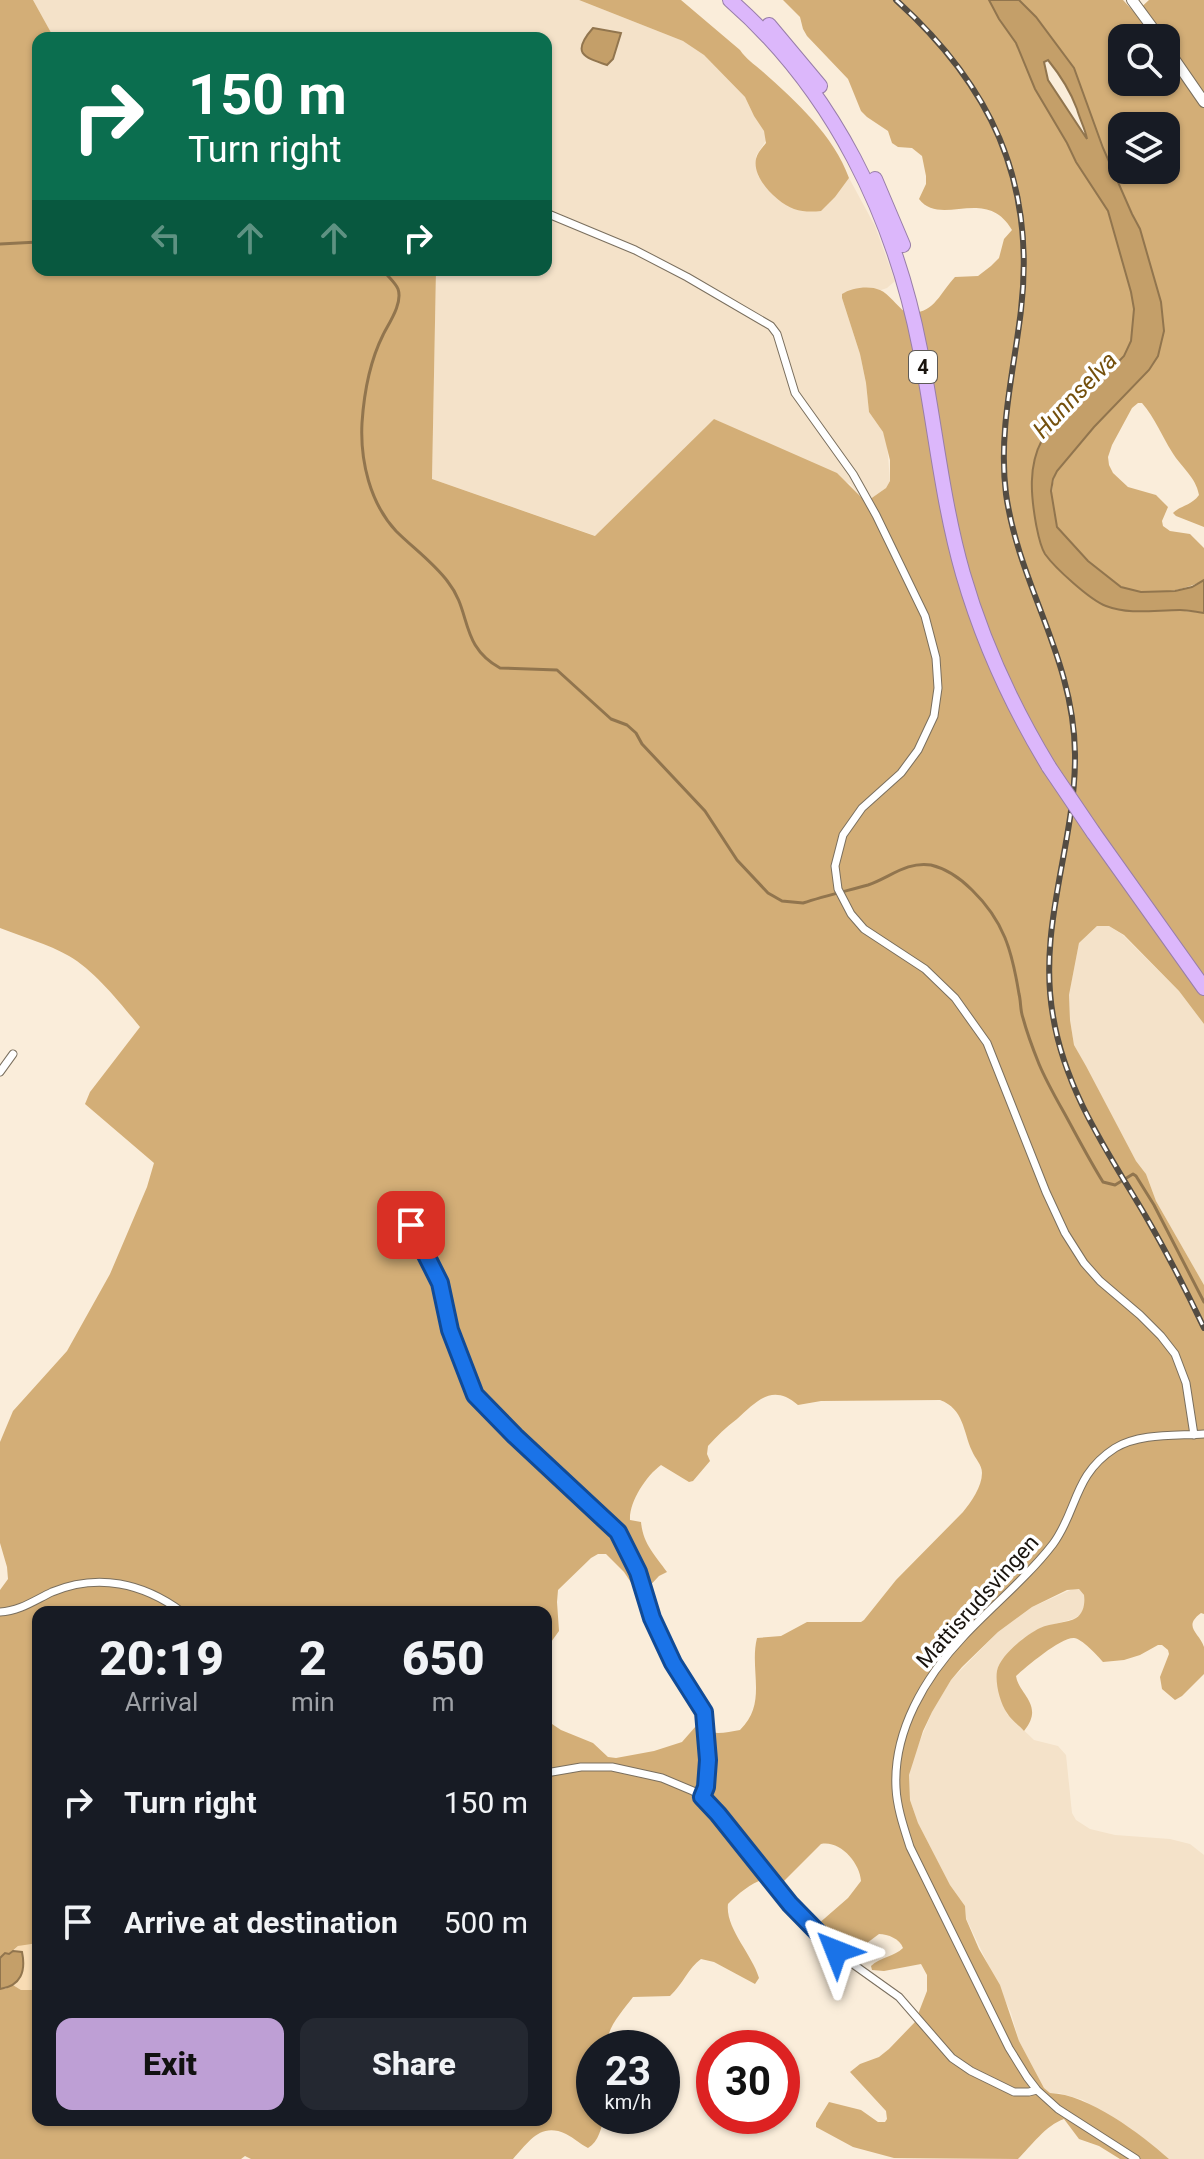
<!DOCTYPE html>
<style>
:root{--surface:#171b24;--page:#242831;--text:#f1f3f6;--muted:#9ea1a6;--accent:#be9fd5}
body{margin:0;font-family:Roboto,sans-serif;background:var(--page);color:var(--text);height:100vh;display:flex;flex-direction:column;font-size:30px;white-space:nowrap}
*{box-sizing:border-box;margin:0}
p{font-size:26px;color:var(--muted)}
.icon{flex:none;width:44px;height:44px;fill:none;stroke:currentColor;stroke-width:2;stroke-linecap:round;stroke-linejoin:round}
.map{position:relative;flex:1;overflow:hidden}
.side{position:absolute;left:32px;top:1606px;width:520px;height:520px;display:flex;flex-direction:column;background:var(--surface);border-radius:16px;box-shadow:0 2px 6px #0004}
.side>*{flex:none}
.banner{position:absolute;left:32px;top:32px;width:520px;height:244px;border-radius:16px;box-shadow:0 2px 6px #0004;background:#0b6e4f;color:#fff;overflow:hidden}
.controls{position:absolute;left:1108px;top:24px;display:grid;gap:16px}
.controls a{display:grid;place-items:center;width:72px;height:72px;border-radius:16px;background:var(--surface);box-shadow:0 2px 6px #0004;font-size:40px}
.speed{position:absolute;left:576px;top:2030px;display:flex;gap:16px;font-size:40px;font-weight:700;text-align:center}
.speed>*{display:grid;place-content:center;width:104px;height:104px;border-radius:50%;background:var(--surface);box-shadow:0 2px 6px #0004;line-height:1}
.speed small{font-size:20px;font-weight:400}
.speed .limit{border:12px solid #d22;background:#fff;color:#111}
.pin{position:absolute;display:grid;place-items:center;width:68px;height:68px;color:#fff;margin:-34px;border-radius:16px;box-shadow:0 4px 12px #0006}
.me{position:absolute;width:88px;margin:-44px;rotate:315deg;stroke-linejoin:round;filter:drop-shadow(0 0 6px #0008)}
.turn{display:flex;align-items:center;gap:28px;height:168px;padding:0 24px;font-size:36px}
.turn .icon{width:104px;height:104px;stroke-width:2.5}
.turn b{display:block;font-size:56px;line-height:68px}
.lanes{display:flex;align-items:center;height:76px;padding:0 24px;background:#0003;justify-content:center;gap:40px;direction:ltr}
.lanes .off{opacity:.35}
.eta{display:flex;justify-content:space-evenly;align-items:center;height:136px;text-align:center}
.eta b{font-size:48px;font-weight:800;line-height:56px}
.action{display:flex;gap:16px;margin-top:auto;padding:16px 24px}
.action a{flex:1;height:92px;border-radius:16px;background:var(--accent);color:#111;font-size:32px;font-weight:800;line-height:92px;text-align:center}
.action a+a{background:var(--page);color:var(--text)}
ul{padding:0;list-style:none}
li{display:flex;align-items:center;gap:24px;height:120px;padding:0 24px}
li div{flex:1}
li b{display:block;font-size:30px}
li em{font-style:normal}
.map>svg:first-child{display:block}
.built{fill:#f4e2c9}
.green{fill:#f8dcb4}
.forest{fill:#d3ae77;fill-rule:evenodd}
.water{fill:#c49f69;stroke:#91754e;stroke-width:2;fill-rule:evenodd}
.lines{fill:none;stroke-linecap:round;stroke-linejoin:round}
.stream{stroke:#91754e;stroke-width:3}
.street-casing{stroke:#7a6f5e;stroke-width:9}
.secondary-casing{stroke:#7a6f5e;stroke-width:12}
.highway-casing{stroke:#987ea8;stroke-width:16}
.street{stroke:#fff;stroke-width:7}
.secondary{stroke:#fff;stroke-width:10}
.highway{stroke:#dcb7fb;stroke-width:14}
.rail-casing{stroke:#534c43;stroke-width:6}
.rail{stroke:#fff;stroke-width:3;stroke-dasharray:9;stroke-linecap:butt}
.highway-bridge-casing{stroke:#987ea8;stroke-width:16;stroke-linecap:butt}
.highway-bridge{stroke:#dcb7fb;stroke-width:14}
.route-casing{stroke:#114b97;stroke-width:20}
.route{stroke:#1a73e8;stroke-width:14}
.labels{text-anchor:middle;stroke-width:7;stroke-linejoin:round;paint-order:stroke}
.shield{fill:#fff;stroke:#5e5a56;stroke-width:2}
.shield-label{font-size:20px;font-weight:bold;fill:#19140e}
.street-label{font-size:22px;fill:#19140e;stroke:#fff}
.water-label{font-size:24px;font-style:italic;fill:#74500c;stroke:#fff}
</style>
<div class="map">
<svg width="1204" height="2159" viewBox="0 0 1204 2159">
<rect width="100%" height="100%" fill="#faedda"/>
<path class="built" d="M33,0h546l104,41 21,14 41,42 9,19 10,15 3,8 -11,17 2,20 18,21 68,-13 5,-6 26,48 20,55 -8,7 -6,2 -13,-2 -26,10 18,56 6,29 3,29 14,20 4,12 3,37 -4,7 -20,14 -16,-18 -136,-65 -118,117 -164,-57 4,-209h110v-232h-492z
M1097,926h12l14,9 56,56 25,33v261l-48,-84 -10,-27 -10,-13 -62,-116 -4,-25 -1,-25 10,-52z
M1075,1588l4,1 5,6v12l-4,8 -7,4 -33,9 -18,11 -25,40 4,20 6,15 27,26 24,6 8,9 6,58 4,7 14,9 25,6 55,4 20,5 14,11v304h-35l-43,-33 -43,-26 -24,-7h-9l-6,-5 -25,-47 -8,-28 -45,-95 -1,-12 -15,-21 -32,-62 -8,-23 -1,-25 5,-20 18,-43 19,-32 47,-48 34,-25z"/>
<path class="green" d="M26,1943h12v20l-4,3 4,24h-17l-8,-5c10,-9 13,-19 9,-33l-9,-1 5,-5z"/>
<path class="forest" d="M0,0h33l21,38h-16v232h398l-4,209 163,57 119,-117 123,54 29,29 20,-14 4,-7v-21l-7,-28 -14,-20 -3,-29 -6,-29 -18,-56v-4c9,-6 27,-9 38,-4 9,4 17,16 25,22 28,5 34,-18 50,-35l23,-1 13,-10 8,-8 5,-19 8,-9c-26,-45 -71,-2 -93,-31l7,-15v-8l-4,-20 -10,-8 -14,-1 -6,-4 -4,-12 -21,-14 -6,-6 -13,-32 -41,-43 -4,-7 -3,-12 -17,-17h206l10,19 17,24 19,46 32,54 9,19 32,49 23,81 3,17 -3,32 -7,15 -81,84 -5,7 -6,32v21l7,37 5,15 49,47 45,13 37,-2 29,3v411l-25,-33 -55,-56 -15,-9h-12l-18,17 -10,52 1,25 4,25 12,21 50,95 10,13 10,27 48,84v329l-3,-1c-19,14 -1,20 3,34 0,8 0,19 0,27l-22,22 -7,4 -13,-11 -2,-12 9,-23 -1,-4 -6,-5h-4l-18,10 -16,5 -21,2c-5,-6 -22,-24 -29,-24 -13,-1 -48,29 -58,38 3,19 29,29 8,55 -5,-6 -13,-11 -17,-18 -7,-10 -12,-30 -10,-42 3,-16 29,-36 43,-43 11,-5 28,-5 36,-10 8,-5 9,-15 8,-23l-5,-6 -12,1 -35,17 -34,25 -36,35 -11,13 -19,32 -9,19 -14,44 1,25 8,23 32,62 15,21 1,13 13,30 21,36 19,56 25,47 6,5c38,1 91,41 119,66h-49l-21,-13 -20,-7 -15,-20c-18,6 -33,27 -46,40l-124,-1 -41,-11 -37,-20v-4l13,-21 32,8 17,12h7l2,-3 -1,-8 -36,-39 10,-8 19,-7 10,-8 26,-27 12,-31v-16l-6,-11 -37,7 -12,-1 -1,-4c9,-9 23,-9 32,-18 -3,-9 -15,-14 -24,-14l-20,15 -11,3 -29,-23 -2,-4 31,-27 13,-17c-1,-18 -21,-41 -40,-37l-42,42h-4l-10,-7c-14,4 -26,14 -37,25 -3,24 24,50 31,74l-4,6 -41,-22 -13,-3c-12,8 -18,25 -31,37l-37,1c-11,15 -28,32 -26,51h-13v68h11c-4,11 -6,26 -17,32 -8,-4 -14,-10 -22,-14 -26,-12 -37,8 -53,25h-262l-6,-3 -4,3h-241v-170h5l8,-4 8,5h17v130h508v-400l15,10 32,13 15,14 8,1 38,-7 28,-9 14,-16c14,10 28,7 44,4 28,-27 9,-60 17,-92l24,-2 26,-14h54l3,-2 32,-40 67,-68c8,-10 19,-25 19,-39 0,-9 -7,-14 -10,-22 -9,-20 -8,-42 -32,-51l-119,1 -23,4c-26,-22 -41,-4 -61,14 -11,8 -20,17 -29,27l-1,8 3,7 -17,20 -4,1 -28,-17c-15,11 -32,37 -31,55l11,2c2,22 14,33 26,50l-8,4 -17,18 -4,-1 -14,-21 -18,-18h-8l-7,4 -33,32 -1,12 2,29 -13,18v-37h-508v331l-20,3 -9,8 -4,-1 -5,5v-368l8,-11 -1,-12 -7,-24v-101l13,-31 54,-60 43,-77 37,-87 7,-24 -69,-59 5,-12 50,-65c-18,-22 -46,-57 -71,-71 -21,-12 -46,-19 -69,-28z
M579,0h102l59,50c6,9 14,14 22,21 34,30 72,65 87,107l-14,19 -14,14c-9,1 -18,1 -27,-2 -16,-6 -42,-30 -38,-50 1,-6 6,-11 10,-16l-2,-12 -10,-15 -9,-19 -41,-42 -21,-14z
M1019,0h104l12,13 14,-13h55v527l-28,-11 -3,-3c8,-8 18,-7 26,-18 -3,-18 -18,-28 -27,-43 -10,-16 -17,-34 -30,-49h-4l-6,5 -20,37 -4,12 1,8 4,8 15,14 28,8 12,12 -6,14 1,5 7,5 20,3 14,14v32c-24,13 -58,17 -84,6 -10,-4 -17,-13 -25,-19 -12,-10 -27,-23 -35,-36 -9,-15 -11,-45 -3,-60 12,-14 25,-29 37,-44 22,-24 46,-44 64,-72l-18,-126 -8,-15 -36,-82 -60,-115zM1122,38h44v44h-44zM1122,126h44v44h-44z"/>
<path class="water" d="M989,0h30l17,17 38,51 29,80 29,66 8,15 21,73 3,29 -6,25 -9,14 -55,57 -37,44 -4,8 -2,12 6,36 31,34 33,26 20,5 34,-1 17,-4 12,-7v33c-8,-1 -16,-3 -24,-3 -25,0 -50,5 -74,-4 -16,-6 -51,-38 -61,-52 -5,-8 -7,-20 -9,-30 -5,-28 -8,-58 6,-84l82,-84 7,-15 3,-32 -3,-17 -23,-81 -32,-49 -9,-19 -32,-54 -19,-46 -17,-24zM1048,60c13,16 22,30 29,49 3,11 8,19 10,30l-39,-59 -4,-18z
M593,28l28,5 -8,26 -6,6c-24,-8 -36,-12 -14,-37z
M13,1951l9,1c4,19 -1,34 -22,37v-31l5,-5 4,1z"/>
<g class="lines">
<path class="stream" d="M0,244l38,-2
M383,270c4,6 12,12 15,19 5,14 -9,34 -15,46 -13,26 -19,58 -21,88 -2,38 8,80 34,108 17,17 38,32 52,51 24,30 11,63 52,86l57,2 54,49 16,6 9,8 6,11 63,67 32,49 31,33 14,8 21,2c21,-7 43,-12 65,-18 21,-7 39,-24 63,-20 17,4 29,13 41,25 32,31 40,61 47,104 2,7 1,16 4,24 4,15 10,31 16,46 8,19 18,36 28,54 12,22 23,43 36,64l12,3 18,-11 3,2 18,29 50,97"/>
<g class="street-casing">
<path id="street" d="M546,213l89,37 52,27 84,49 6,8 18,59 58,81 23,41 49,101 11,42 2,30 -4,28 -16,34 -17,23 -39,35 -19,27 -8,31 3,23 13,25 13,15 61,40 30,29 32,45 59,149 19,41 19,30 16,18 40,34 21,21 14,18 11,29 8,52
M0,1072l13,-18
M411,1225l29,58 10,47 25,65 40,41 103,96 20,40 14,46 21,45 31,49 4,48 -2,27 -4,10
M0,1612c20,-1 35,-12 52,-20 46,-19 91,-9 130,20
M546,1773l35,-6h31l50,11 31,13 25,23 49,63 44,51 32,29 56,40 53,61 19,13 43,21h15l8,-2
M1136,2159l-78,-50 -21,-19 -10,-13 -18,-29 -99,-201c-6,-19 -13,-39 -14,-59 -3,-57 29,-111 68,-152 29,-31 63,-58 89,-92 25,-34 20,-69 62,-96 25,-15 60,-12 89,-14"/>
</g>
<g class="secondary-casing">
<path id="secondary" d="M1132,0l28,38
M1166,47l38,55"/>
</g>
<g class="highway-casing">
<path id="highway" d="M730,0c103,90 164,216 190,349 15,75 22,152 43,225 20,69 49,132 86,193
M769,25l51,61
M875,179l28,66
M1093,832l111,156"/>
</g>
<use href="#street" class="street"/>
<use href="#secondary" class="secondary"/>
<use href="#highway" class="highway"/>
<g class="rail-casing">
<path id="rail" d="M896,0c94,85 140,180 125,310 -7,61 -23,121 -15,184 13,92 68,163 69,260 1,89 -38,171 -22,262 12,74 54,135 92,199 21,36 41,75 59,113"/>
</g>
<use href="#rail" class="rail"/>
<g class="highway-bridge-casing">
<path id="highway-bridge" d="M1049,767l44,65"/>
</g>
<use href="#highway-bridge" class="highway-bridge"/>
</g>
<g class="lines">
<g class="route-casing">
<path id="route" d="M411,1225l29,58 10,47 25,65 40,41 103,96 20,40 14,46 21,45 31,49 4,48 -2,27 -4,10 16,17 72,90 46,47"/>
</g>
<use href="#route" class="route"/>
</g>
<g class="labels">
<rect class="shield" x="909" y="351" width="28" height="32" rx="6"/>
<g class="shield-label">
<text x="923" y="374">4</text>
</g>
<g class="street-label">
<text transform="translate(977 1601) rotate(-48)" y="8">Mattisrudsvingen</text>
</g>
<g class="water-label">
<text transform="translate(1075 395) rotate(-46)" y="8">Hunnselva</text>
</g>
</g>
</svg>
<div class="controls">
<a><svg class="icon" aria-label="search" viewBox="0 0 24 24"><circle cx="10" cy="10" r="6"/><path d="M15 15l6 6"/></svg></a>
<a><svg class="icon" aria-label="layers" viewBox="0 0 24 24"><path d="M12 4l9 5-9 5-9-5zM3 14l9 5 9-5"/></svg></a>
</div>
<div class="speed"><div>23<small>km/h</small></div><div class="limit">30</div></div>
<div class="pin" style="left:411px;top:1225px;background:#d93025"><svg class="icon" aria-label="arrive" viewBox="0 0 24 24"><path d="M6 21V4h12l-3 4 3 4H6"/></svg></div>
<svg class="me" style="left:836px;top:1951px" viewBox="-20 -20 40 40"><path d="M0-17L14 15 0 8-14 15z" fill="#1a73e8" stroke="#fff" stroke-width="4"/></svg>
<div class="banner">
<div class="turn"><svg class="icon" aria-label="right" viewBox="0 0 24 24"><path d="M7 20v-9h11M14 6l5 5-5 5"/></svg><div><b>150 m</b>Turn right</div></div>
<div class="lanes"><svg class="icon off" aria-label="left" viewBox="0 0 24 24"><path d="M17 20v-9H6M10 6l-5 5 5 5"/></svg><svg class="icon off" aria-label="ahead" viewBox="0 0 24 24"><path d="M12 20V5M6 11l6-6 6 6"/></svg><svg class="icon off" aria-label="ahead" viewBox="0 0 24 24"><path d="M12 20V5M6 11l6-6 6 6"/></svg><svg class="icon" aria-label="right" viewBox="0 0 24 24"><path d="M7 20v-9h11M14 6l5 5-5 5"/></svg></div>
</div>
<section class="side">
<div class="eta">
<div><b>20:19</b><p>Arrival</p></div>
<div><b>2</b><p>min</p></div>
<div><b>650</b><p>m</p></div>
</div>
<ul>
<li><svg class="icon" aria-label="right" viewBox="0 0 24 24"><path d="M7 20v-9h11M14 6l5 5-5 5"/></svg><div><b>Turn right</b></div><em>150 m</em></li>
<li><svg class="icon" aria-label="arrive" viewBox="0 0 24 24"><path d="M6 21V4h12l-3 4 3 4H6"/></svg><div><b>Arrive at destination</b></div><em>500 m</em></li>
</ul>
<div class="action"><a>Exit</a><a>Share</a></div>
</section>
</div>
